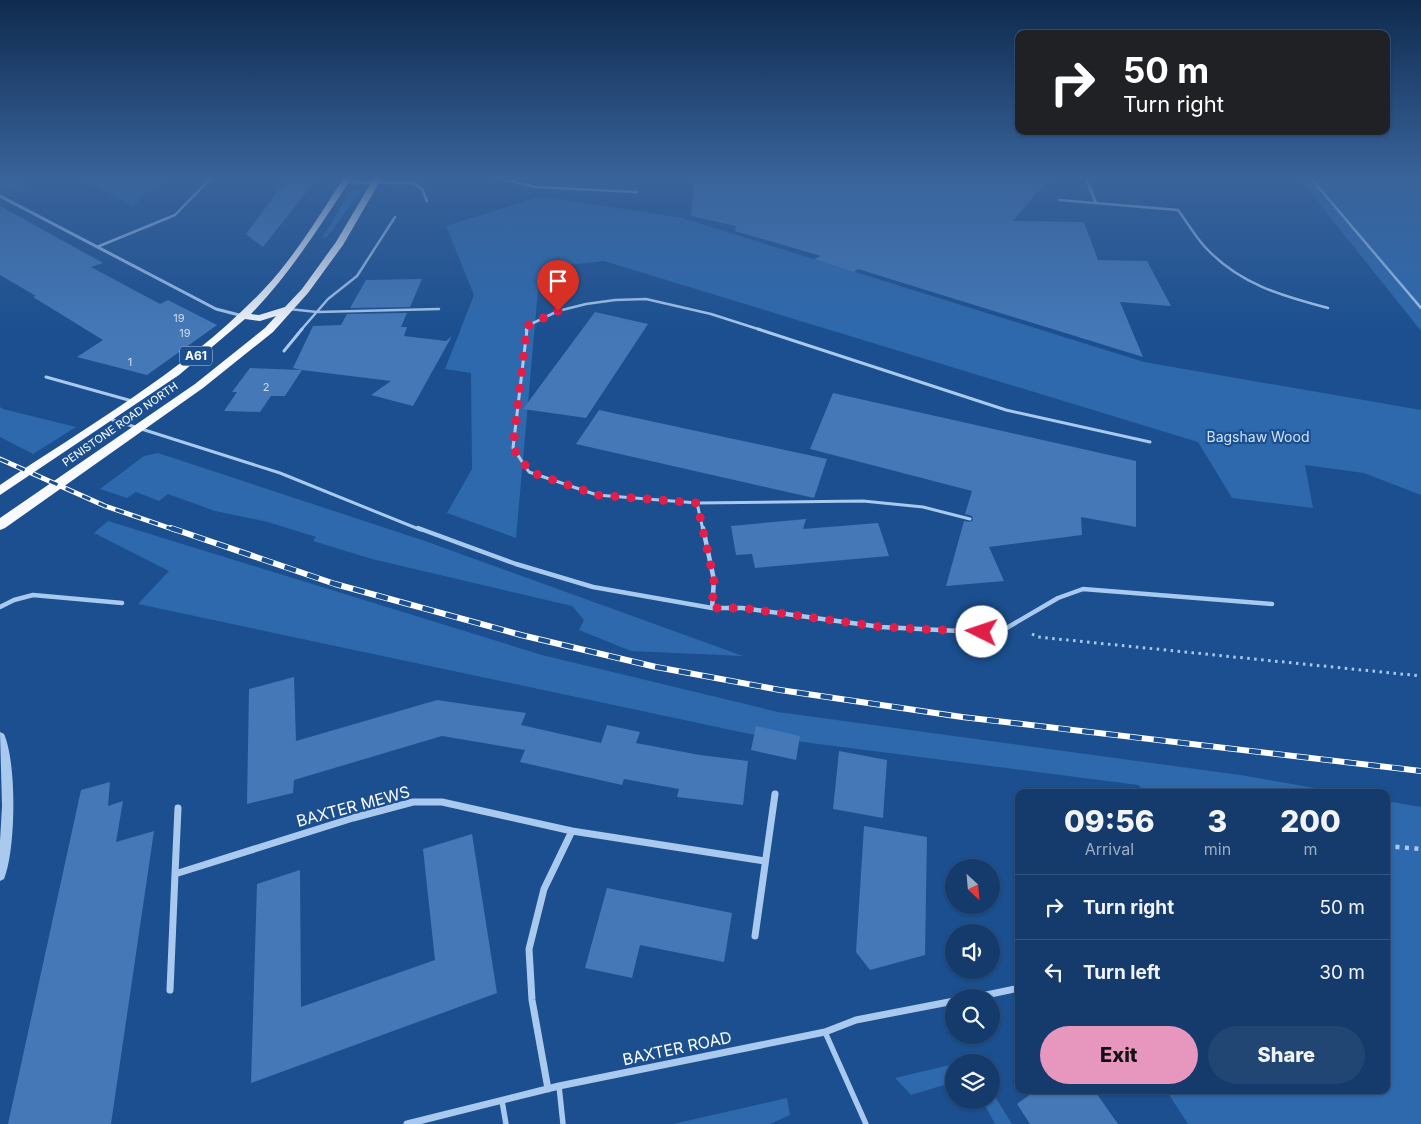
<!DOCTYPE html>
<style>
:root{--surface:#143b6b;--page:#214673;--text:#f1f3f6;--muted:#9dadc1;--line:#33557e;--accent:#e797bd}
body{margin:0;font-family:Inter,sans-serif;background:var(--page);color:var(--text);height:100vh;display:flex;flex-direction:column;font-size:19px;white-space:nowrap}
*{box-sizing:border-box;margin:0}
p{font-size:16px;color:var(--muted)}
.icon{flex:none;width:28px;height:28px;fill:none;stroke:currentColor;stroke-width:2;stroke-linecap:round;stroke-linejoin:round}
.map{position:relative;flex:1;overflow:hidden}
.drawer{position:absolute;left:1015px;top:789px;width:375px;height:305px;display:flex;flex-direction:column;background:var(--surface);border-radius:10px;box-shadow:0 1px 4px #0004,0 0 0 1px var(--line)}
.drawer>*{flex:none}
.banner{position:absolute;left:1015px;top:30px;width:375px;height:105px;border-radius:10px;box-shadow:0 1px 4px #0004,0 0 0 1px var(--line);background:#202124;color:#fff;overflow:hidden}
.needle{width:32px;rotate:154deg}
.tools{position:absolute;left:945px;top:859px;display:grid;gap:10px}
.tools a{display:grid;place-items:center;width:55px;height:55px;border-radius:50%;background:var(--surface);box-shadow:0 1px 4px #0004,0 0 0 1px var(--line);font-size:25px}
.pin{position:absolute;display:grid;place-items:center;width:42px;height:42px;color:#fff;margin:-51px -21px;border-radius:50% 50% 50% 0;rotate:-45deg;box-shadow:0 0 5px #0007}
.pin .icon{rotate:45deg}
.me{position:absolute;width:55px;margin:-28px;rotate:274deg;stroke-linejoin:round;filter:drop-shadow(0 0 4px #0008)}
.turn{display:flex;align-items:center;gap:18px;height:105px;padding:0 25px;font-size:22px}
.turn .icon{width:65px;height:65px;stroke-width:2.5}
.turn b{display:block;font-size:35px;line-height:42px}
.eta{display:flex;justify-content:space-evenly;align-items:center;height:85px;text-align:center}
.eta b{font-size:30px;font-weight:800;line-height:35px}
.primary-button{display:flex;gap:10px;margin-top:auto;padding:10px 25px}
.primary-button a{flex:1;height:58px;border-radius:30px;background:var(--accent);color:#111;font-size:20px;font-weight:800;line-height:58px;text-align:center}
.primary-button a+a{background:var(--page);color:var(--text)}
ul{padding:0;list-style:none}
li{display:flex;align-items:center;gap:15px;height:65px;padding:0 25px;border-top:1px solid var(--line)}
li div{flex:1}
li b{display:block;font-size:19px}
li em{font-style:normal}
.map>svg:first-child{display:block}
.green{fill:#2e69ad}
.building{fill:#4478b7}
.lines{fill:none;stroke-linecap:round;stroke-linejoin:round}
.path-far1{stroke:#a9c9ee;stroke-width:3;stroke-dasharray:2.5 4.5;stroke-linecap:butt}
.path{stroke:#a9c9ee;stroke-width:4.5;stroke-dasharray:4 5.5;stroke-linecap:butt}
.service-far3{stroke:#a9c9ee;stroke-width:2.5}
.service-far2{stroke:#a9c9ee;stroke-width:3}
.service-far1{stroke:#a9c9ee;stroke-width:4.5}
.service{stroke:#a9c9ee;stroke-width:5.5}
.minor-far1{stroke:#a9c9ee;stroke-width:3}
.minor{stroke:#a9c9ee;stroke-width:7}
.tertiary{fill:#a9c9ee;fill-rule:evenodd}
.trunk{fill:#f8faff;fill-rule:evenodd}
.rail-far1-casing{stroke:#fff;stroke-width:5}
.rail-casing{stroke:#fff;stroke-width:6}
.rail-far1{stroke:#1b4f8f;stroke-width:3;stroke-dasharray:9;stroke-linecap:butt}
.rail{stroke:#1b4f8f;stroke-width:4.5;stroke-dasharray:12;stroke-linecap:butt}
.route{stroke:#e11d48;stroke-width:9;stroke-dasharray:0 16.2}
.labels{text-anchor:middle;stroke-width:4.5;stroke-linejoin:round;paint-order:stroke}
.number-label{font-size:11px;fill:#d0dded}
.far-street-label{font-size:11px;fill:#fff;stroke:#1b4f8f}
.shield{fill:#1b4f8f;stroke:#bbcadd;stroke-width:1}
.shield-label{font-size:12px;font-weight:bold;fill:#fff}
.park-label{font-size:14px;fill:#cfe3fa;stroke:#1b4f8f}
.near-street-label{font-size:16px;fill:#fff;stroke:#1b4f8f}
</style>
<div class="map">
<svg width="1421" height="1124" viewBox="0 0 1421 1124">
<rect width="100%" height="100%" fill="#1b4f8f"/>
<path class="green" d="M0,176h8l20,13 -11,4 -17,-9z
M78,176h89l-35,31z
M1297,176h124v155l-15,-19z
M351,190l10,1 -34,46 -5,1z
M541,196l141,22 462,144 277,48v85l-57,-22 -59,-8 8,43 -81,-10 -34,-56 -594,-181 -64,7 -24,270 -69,-25 25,-44 -1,-96 -26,-4 29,-74 -28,-69z
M0,407l3,2 73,18 -43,27 -33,-17z
M158,453l267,88 318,115 -112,-5 -52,-21 5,-10 -12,-14 -200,-47 -59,-18 3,-4 -48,-15 -53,-11 -47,-17 -9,7 -23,-9 -9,6 -27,-9 44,-33z
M108,521l434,134 236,57 462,63 98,17h-192l-8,-7 -374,-48 -626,-133 31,-33 -75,-38z
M1386,801l35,6v317h-233l-22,-34h220z
M954,1064v18l-43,13 -16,-17z
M991,1090l21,34h-17l-13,-24h9z
M787,1098l3,17 -20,9h-97z"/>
<path class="building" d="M289,176h30l-56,71 -17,-13z
M695,176h356l-38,45 71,1 14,38 49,1 24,45 -51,-4 23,55 -285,-88 -4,3 -40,-13 7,-3 -86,-25 1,-5 -45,-10z
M0,206l103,57 -12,4 69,37 8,-4 49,25 -70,50 -70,-18 26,-17 -70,-43 3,-1 -36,-21z
M422,279l-12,28 -60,1 16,-28z
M595,312l53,12 -62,94 -63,-9z
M407,313l-6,14h6l-3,9 42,5 6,-5 -39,70 -42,-11 20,-14 -89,-11 -17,26h-14l-11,16 -36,-1 13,-19h-5l18,-24 52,2 -9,-2 20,-42 28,-1 6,-11z
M833,393l303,68v66l-55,-10 1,18 -93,12 15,34 -58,5 18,-65 6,1 3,-2 -1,-4 -7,-2 7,-23 -162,-42z
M599,410l228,49 -13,39 -238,-54z
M806,519l-3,10 75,-6 11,33 -134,12 -3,-14 -16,1 -5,-29z
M294,677l2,64 141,-41 89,13 -5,12 80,18 6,-18 33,7 -4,11 64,12 48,6 -5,44 -66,-8 2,-8 -55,-10 -2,6 -102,-23 5,-12 -83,-14 -148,44 -1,13 -46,11 2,-115z
M756,726l44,10 -4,24 -45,-10z
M839,751l48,9 -4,58 -50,-9z
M110,782l-2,24 15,-5 -7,41 38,-11 -43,293h-103l73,-334z
M864,826l63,11 -2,118 -55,15 -14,-18z
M472,834l25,159 -246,90 6,-199 43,-14 1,137 134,-47 -12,-111z
M607,888l125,25 -8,49 -84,-17 -8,33 -47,-10z
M1036,1090h58l24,34h-88l-13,-20z"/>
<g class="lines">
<path class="path-far1" d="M1032,634l6,3 383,39"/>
<path class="path" d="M1386,846l35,3"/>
<path class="service-far3" d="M491,176l44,11 102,5
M1085,176l11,27
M1309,176l112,132
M1059,200l119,10c9,12 17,26 27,37 34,37 77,49 123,61
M97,247l78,-32 38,-39
M289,309l28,3 122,-3
M301,330l27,-31 29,-23 38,-59
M526,330l1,-4 31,-15 28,-7 29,-4 31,-1 65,15 50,16"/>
<path class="service-far2" d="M527,329l-14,119 16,24 68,23 100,8 166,-2 60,6 47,12
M758,329l248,81 144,32
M284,351l18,-22
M46,377l86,24
M110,419l170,54 141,57
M697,503l6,27"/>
<path class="service-far1" d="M418,528l98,36 77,23 119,21h30l139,19 117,6 60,-35 25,-9 189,15
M703,528l11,52 -2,28
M0,607l14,-7 19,-5 89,8"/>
<path class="service" d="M825,1032l41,92
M559,1086l4,38
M502,1101l4,23"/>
<path class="minor-far1" d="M346,182l68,1 8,6 5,12
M0,196l216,113 27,7"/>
<path class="minor" d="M572,831l193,30
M175,874l3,-66
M755,936l20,-142
M170,990l5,-116 178,-56 60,-16h29l130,29 -28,58 -15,60 3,51 16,89
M972,998l47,-10
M407,1124l152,-38 266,-54 31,-12 98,-19"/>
<path class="tertiary" d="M0,732l4,2c13,29 12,116 0,145l-4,2v-40l2,-35z"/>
<path class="trunk" d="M345,176h8c-32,48 -62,97 -102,138l8,1 26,-8 17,-18 34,-47 39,-66h8l-40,69 -35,48 -35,39 -70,56 -198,140 -5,2v-12l195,-134 70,-56 11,-12 -16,5 -15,-2 -66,56 -179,120v-10c91,-61 190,-117 265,-197 31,-33 55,-74 80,-112z"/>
<g class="rail-far1-casing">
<path id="rail-far1" d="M0,459l105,47 70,24"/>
</g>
<g class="rail-casing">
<path id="rail" d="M171,528l164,56 186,51 135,32 124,23 182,27 459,54"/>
</g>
<use href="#rail-far1" class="rail-far1"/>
<use href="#rail" class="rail"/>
</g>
<linearGradient id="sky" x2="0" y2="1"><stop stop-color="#0f2b4f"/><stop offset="0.53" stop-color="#39639b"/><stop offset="1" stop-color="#39639b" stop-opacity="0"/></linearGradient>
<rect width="1421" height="334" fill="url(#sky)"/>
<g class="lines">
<path class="route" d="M558,311l-31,15 -14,122 17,24 67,23 100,8 17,77 -2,28h30l140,19 100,5"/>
</g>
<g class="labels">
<g class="number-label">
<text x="179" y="322">19</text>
<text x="185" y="337">19</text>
<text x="130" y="366">1</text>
<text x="266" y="391">2</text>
</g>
<g class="far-street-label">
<text transform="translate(120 424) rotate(-35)" y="4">PENISTONE ROAD NORTH</text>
</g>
<rect class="shield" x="180" y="346.5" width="32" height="19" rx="4"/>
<g class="shield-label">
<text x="196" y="360">A61</text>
</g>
<g class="park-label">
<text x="1258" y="442">Bagshaw Wood</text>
</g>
<g class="near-street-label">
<text transform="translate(353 806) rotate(-15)" y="6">BAXTER MEWS</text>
<text transform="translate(677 1048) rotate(-12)" y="6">BAXTER ROAD</text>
</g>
</g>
</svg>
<div class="tools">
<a><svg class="needle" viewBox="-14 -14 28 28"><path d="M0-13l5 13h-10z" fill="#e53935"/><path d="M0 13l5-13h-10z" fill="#9dadc1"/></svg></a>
<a><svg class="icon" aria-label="sound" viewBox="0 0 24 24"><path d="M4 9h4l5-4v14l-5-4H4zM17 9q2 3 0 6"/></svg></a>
<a><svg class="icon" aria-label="search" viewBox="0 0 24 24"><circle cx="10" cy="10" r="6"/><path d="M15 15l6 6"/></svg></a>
<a><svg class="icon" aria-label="layers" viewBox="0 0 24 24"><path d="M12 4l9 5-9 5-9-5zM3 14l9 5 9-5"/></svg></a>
</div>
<div class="pin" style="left:558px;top:311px;background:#d93025"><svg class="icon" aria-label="arrive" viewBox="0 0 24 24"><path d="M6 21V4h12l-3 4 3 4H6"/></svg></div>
<svg class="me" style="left:982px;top:632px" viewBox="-20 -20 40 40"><circle r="19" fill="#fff"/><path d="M0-13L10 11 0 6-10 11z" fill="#e11d48"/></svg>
<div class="banner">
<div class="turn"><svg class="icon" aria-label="right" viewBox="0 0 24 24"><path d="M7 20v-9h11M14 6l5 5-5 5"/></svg><div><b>50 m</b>Turn right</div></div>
</div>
<section class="drawer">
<div class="eta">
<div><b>09:56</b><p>Arrival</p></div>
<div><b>3</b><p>min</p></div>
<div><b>200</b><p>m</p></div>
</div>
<ul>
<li><svg class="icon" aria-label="right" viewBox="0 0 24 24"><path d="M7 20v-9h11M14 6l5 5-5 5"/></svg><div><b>Turn right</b></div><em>50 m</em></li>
<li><svg class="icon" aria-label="left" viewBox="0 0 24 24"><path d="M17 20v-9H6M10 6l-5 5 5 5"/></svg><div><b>Turn left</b></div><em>30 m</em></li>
</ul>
<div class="primary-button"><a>Exit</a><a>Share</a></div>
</section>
</div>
